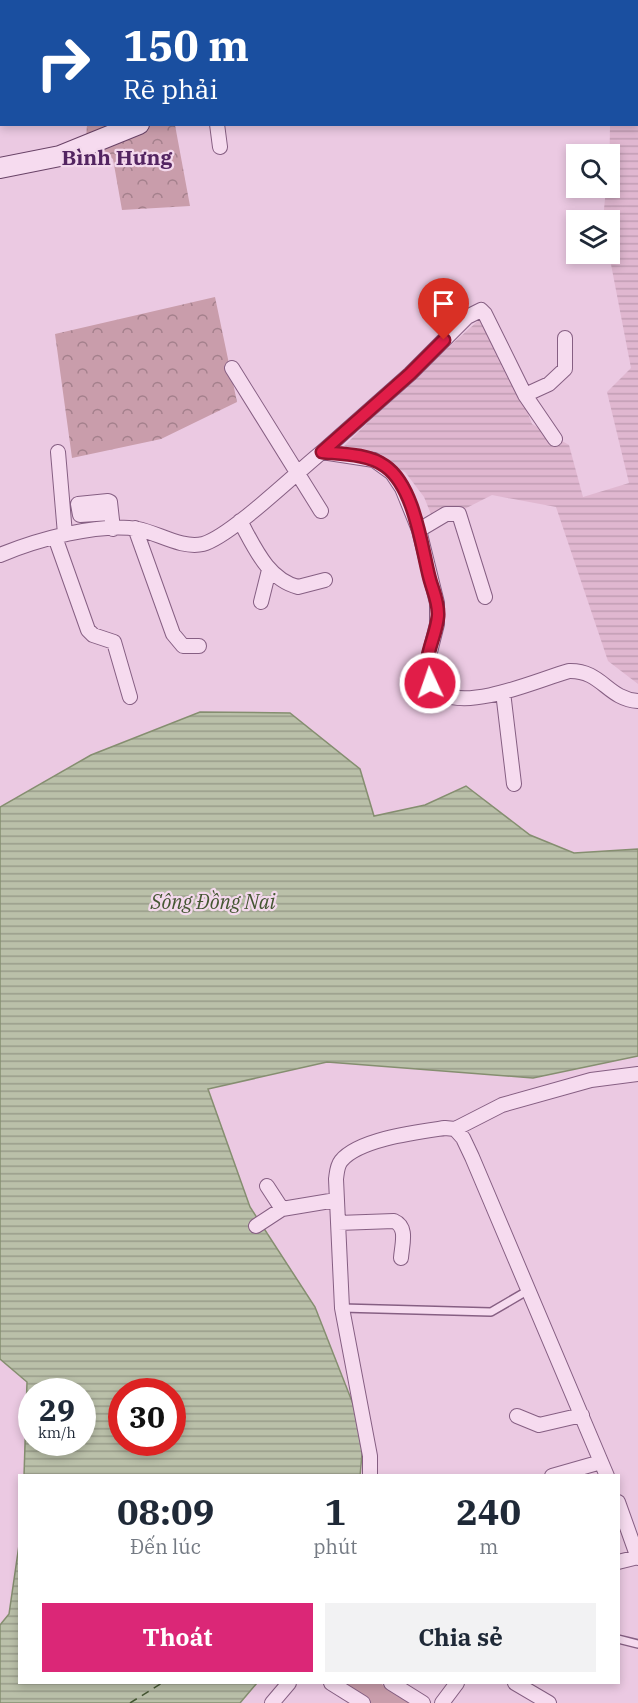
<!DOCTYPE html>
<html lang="vi">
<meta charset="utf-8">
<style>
:root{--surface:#fff;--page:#f2f2f3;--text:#1f2937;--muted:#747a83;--accent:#db2777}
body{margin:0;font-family:"IBM Plex Serif",serif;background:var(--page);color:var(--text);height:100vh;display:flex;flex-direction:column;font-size:22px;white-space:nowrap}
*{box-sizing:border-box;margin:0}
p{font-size:20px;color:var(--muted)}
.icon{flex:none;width:33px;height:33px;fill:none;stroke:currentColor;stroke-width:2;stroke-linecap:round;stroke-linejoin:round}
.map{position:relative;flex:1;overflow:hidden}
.details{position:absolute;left:18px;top:1474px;width:602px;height:210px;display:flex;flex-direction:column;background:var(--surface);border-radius:0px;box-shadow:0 3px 9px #0003}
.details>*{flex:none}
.hud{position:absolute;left:0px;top:0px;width:639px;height:126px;box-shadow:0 3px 9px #0003;background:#1a4fa0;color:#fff;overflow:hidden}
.tools{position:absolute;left:566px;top:144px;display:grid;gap:12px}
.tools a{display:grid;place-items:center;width:54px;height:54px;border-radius:0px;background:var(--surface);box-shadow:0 3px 9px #0003;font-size:30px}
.speed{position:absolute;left:18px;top:1378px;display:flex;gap:12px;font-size:30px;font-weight:700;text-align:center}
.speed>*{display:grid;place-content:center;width:78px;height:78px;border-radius:50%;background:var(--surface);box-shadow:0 3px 9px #0003;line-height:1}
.speed small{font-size:15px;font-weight:400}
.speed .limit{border:9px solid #d22;background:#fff;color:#111}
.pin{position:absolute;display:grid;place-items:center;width:51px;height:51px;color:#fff;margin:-62px -26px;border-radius:50% 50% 50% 0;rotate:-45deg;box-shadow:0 0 6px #0007}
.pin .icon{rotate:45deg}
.me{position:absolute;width:66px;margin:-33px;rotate:357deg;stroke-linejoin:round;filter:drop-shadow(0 0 4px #0008)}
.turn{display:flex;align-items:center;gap:21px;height:126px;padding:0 24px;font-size:27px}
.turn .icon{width:78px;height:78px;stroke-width:2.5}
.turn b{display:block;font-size:42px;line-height:51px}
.eta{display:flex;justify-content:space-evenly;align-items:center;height:102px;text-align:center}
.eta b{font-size:36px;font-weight:700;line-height:42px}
.button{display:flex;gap:12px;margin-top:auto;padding:12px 24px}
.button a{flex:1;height:69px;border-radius:0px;background:var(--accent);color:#fff;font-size:24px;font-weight:700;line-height:69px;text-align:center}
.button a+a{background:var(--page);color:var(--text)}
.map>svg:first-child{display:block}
.farmland{fill:url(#farmland-rules)}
.forest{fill:url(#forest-crowns)}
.park{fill:#c99dab}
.water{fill:url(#water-rules);stroke:#858e70;stroke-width:1.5;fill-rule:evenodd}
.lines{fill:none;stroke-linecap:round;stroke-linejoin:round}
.ferry{stroke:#445632;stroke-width:1.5;stroke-dasharray:8 6;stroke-linecap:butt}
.lane-casing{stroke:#865f83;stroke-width:10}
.street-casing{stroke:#865f83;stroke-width:16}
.secondary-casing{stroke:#684266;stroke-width:22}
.lane{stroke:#f6dbef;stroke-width:7}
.street{stroke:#f6dbef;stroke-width:14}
.secondary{stroke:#f6dbef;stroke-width:20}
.route-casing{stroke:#92132f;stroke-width:15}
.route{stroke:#e11d48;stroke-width:10}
.labels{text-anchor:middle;stroke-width:4.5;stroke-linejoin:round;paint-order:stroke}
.water-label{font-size:20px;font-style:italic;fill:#445632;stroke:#f3d8ec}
.quarter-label{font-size:21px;font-weight:bold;fill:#532461;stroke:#f3d8ec}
</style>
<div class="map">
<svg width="638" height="1703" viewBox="0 0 638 1703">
<defs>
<pattern id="farmland-rules" width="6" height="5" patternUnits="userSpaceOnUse" patternTransform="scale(1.5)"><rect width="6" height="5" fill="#e0b7d0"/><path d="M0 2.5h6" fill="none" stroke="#c19db3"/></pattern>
<pattern id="forest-crowns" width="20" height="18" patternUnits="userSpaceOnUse" patternTransform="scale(1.5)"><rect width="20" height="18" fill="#c99dab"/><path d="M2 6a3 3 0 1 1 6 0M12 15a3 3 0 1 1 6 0" fill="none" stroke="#a4808c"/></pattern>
<pattern id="water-rules" width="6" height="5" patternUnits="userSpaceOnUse" patternTransform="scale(1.5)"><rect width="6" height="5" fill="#bac0a9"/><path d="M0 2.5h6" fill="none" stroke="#989c8a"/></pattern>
</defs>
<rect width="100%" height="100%" fill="#ebc9e2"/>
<path class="farmland" d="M638,62v622l-30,-23 -52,-154 -64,-12 -57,29 -11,-27 -19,-25 -61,-26 60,-59 85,-76 43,113 37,21 14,52 46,-14 -22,-91 24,-24 -22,-114v-34h-6l3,-32h3l1,-63 28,-1z"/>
<path class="forest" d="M87,125h88l15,81 -68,4 -9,-51 -27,-20z
M215,297l22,105 -76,37 -89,19 -17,-124z"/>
<path class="park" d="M339,1683h41l32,20h-42z"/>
<path class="water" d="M200,712l90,1 70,56 14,47 51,-11 41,-19 64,49 44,18 64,-4v207l-105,22 -206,-16 -119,27 42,118 65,100 49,125 -4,44h-336l3,-94 -27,-23v-552l91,-52zM32,1392h50v51h-50zM122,1392h50v51h-50z
M19,1545l1,138h237l-17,20h-240v-78l9,-11z"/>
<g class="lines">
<path class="ferry" d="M130,1703l32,-20"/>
<g class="lane-casing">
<path id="lane" d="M342,1308l149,4 36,-21
M618,1639l20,5"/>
</g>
<g class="street-casing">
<path id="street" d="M302,0v2
M217,124l3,23
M232,368l89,143
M525,395l24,-11 16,-15v-31
M58,452l7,82
M322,452l88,-78 57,-57 14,-7 4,4 40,81 30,44
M111,513l-31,2 -2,-11 30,-3 2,1 3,27
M240,521c14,25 27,58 58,66l27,-7
M135,528l38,106 10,12h16
M419,530l27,-16h13l26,83
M55,537l33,93 5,5 21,7 16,55
M0,555c36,-15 99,-33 138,-26 20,4 44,20 65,15 27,-7 94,-72 119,-92l52,8 18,13 10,15 17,42 18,73v21l-12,48c4,9 8,18 17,22 32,15 95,-14 127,-23 33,-1 38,28 69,30
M261,602l8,-32
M503,692l11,92
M455,1129l47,-24 89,-25 47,-6
M267,1186l15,23
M338,1223l56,-2c14,6 8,23 7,37
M256,1226l26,-17 54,-9
M517,1416l22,9 43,-10
M370,1476v-20l-28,-148 -6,-129c1,-7 1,-13 5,-18 18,-22 77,-29 104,-33l10,1 8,9 9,19 135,319
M552,1476l49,-14
M618,1502l20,56
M618,1562l20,-5
M331,1683l32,20
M391,1683l32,20
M515,1683l34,20
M272,1703l17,-20
M442,1703l15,-20"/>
</g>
<g class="secondary-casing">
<path id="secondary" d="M360,2l2,-2
M0,168l60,-12 79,-32"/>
</g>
<use href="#lane" class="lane"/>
<use href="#street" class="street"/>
<use href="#secondary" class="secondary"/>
</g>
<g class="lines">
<g class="route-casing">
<path id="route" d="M430,683c-10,-23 6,-44 8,-67 1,-14 -6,-27 -9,-40 -8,-32 -15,-90 -44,-110 -17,-12 -43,-12 -63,-14l88,-78 34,-34"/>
</g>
<use href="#route" class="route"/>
</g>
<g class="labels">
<g class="water-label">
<text x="213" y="909">Sông Đồng Nai</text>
</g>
<g class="quarter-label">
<text x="117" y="165">Bình Hưng</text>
</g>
</g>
</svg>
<div class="tools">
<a><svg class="icon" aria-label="search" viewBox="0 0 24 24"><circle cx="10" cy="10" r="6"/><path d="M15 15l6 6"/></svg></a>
<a><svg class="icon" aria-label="layers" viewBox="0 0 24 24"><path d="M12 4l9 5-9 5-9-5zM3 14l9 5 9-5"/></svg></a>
</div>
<div class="speed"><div>29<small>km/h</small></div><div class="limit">30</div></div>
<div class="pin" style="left:444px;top:340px;background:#d93025"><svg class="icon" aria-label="arrive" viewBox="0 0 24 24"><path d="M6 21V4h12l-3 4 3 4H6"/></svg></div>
<svg class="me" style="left:430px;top:683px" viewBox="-20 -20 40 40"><circle r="17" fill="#e11d48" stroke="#fff" stroke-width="3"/><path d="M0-11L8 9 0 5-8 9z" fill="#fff"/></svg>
<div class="hud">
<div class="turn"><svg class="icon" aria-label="right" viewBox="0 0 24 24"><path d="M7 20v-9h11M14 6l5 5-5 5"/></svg><div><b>150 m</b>Rẽ phải</div></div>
</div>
<section class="details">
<div class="eta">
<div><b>08:09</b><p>Đến lúc</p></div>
<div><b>1</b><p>phút</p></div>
<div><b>240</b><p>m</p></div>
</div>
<div class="button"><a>Thoát</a><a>Chia sẻ</a></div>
</section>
</div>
